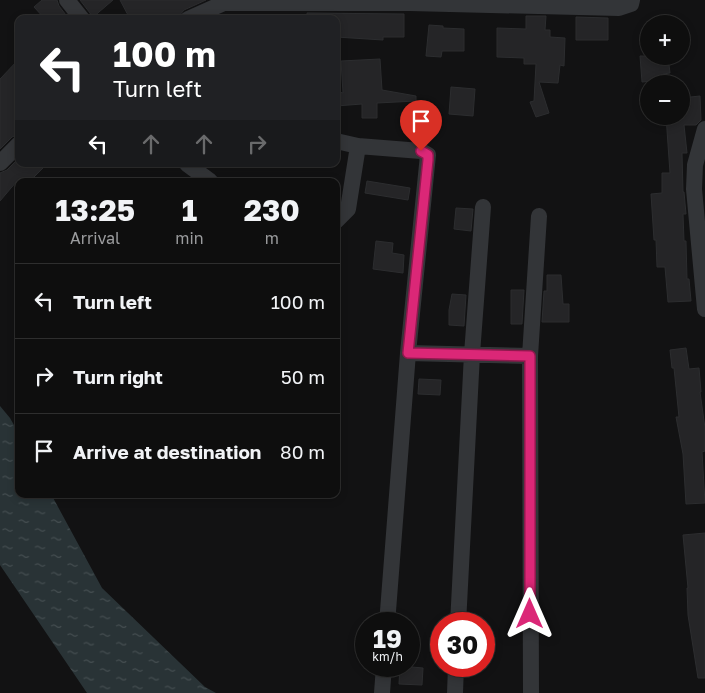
<!DOCTYPE html>
<meta charset="utf-8">
<style>
:root{--surface:#0e0e0e;--page:#1c1c1c;--text:#f1f3f6;--muted:#9b9c9e;--line:#2e2e2e}
body{margin:0;font-family:"Golos Text",sans-serif;background:var(--page);color:var(--text);height:100vh;display:flex;flex-direction:column;font-size:19px;white-space:nowrap}
*{box-sizing:border-box;margin:0}
p{font-size:16px;color:var(--muted)}
.icon{flex:none;width:28px;height:28px;fill:none;stroke:currentColor;stroke-width:2;stroke-linecap:round;stroke-linejoin:round}
.map{position:relative;flex:1;overflow:hidden}
.sheet{position:absolute;left:15px;top:178px;width:325px;height:320px;display:flex;flex-direction:column;background:var(--surface);border-radius:10px;box-shadow:0 2px 8px #0003,0 0 0 1px var(--line)}
.sheet>*{flex:none}
.banner{position:absolute;left:15px;top:15px;width:325px;height:152px;border-radius:10px;box-shadow:0 2px 8px #0003,0 0 0 1px var(--line);background:#202124;color:#fff;overflow:hidden}
.fabs{position:absolute;left:640px;top:15px;display:grid;gap:10px}
.fabs a{display:grid;place-items:center;width:50px;height:50px;border-radius:50%;background:var(--surface);box-shadow:0 2px 8px #0003,0 0 0 1px var(--line);font-size:25px}
.speed{position:absolute;left:355px;top:612px;display:flex;gap:10px;font-size:25px;font-weight:700;text-align:center}
.speed>*{display:grid;place-content:center;width:65px;height:65px;border-radius:50%;background:var(--surface);box-shadow:0 2px 8px #0003,0 0 0 1px var(--line);line-height:1}
.speed small{font-size:12px;font-weight:400}
.speed .limit{border:8px solid #d22;background:#fff;color:#111}
.pin{position:absolute;display:grid;place-items:center;width:42px;height:42px;color:#fff;margin:-51px -21px;border-radius:50% 50% 50% 0;rotate:-45deg;box-shadow:0 0 5px #0007}
.pin .icon{rotate:45deg}
.me{position:absolute;width:55px;margin:-28px;rotate:0deg;stroke-linejoin:round;filter:drop-shadow(0 0 4px #0008)}
.turn{display:flex;align-items:center;gap:18px;height:105px;padding:0 15px;font-size:22px}
.turn .icon{width:65px;height:65px;stroke-width:2.5}
.turn b{display:block;font-size:35px;line-height:42px}
.lanes{display:flex;align-items:center;height:48px;padding:0 15px;background:#0003;justify-content:center;gap:25px;direction:ltr}
.lanes .off{opacity:.35}
.eta{display:flex;justify-content:space-evenly;align-items:center;height:85px;text-align:center}
.eta b{font-size:30px;font-weight:700;line-height:35px}
ul{padding:0;list-style:none}
li{display:flex;align-items:center;gap:15px;height:75px;padding:0 15px;border-top:1px solid var(--line)}
li div{flex:1}
li b{display:block;font-size:19px}
li em{font-style:normal}
.map>svg:first-child{display:block}
.water{fill:url(#water-ripples)}
.building{fill:#252527;stroke:#2c2d2f}
.lines{fill:none;stroke-linecap:round;stroke-linejoin:round}
.minor{stroke:#333538;stroke-width:16}
.route-casing{stroke:#8e194d;stroke-width:12}
.route{stroke:#db2777;stroke-width:9}
</style>
<div class="map">
<svg width="705" height="693" viewBox="0 0 705 693">
<defs>
<pattern id="water-ripples" width="26" height="14" patternUnits="userSpaceOnUse" patternTransform="scale(1.25)"><rect width="26" height="14" fill="#293336"/><path d="M2 4q2-2 4 0t4 0M15 11q2-2 4 0t4 0" fill="none" stroke="#454e51"/></pattern>
</defs>
<rect width="100%" height="100%" fill="#121213"/>
<path class="water" d="M0,406l10,12 9,16v60h32l51,94 103,99 11,6h-129l-87,-128z"/>
<path class="building" d="M42,0h15l2,6 10,13h-24l-11,-12z
M80,0h33l-21,18 -2,-5z
M120,0h86l-22,10 -5,6 -7,3h-42z
M307,13l97,1v23h-21v3l-47,-3v-18h-29z
M526,16h20l-1,14h5v7l15,1 -1,28 -4,-1 -2,18 -19,-1 10,31 -13,4 -6,-15 4,-1 2,-37h-12v-6l-27,-1v-29l29,1z
M576,17l32,1v22h-32z
M429,25l14,1v2l21,1v22h-22l-1,6 -15,-1z
M640,56h28l2,17 -7,1 1,6 -22,2z
M19,59v75l-7,3 -12,12v-70z
M380,59l2,31 34,6v5l-39,2v15h-15v-14l-26,2v-15l7,2 -2,-32z
M451,87l24,2 -2,27 -24,-2z
M700,96l1,24 -5,5h-12l3,28h-5l1,39h1l2,22h-3l1,27h2l1,38h2l2,22 -23,1 -3,-35h-8l-1,-27h-2l-3,-46 11,-1v-20h8l-4,-57h15v-18z
M19,158v6h28l-17,17h-13l-17,20v-28l7,-3z
M367,181l43,7 -2,12 -43,-7z
M456,208l17,1 -2,22 -17,-2z
M376,241l17,2 -1,10 12,2 -1,18 -30,-4z
M547,275h14l2,29h6v18h-27l2,-31h3z
M511,290h13l-2,34h-11z
M452,294l14,1 -2,31 -15,-1v-15z
M686,348l3,21 10,-1 2,24h-1l5,36v23l-3,1 3,51 -19,1 -3,-50 -7,-37h3l-5,-49h-2l-2,-18z
M419,379l22,1 -1,15 -22,-1z
M705,533v145h-7l-10,-63 -1,-27h1l-5,-53z
M400,666l23,2 -1,17 -23,-1z"/>
<g class="lines">
<path class="minor" d="M67,0l15,19
M188,19l36,-16h186l209,5 12,-4 1,-4
M705,129l-10,36 -1,24 11,120
M336,141l22,5 63,5 7,4 -20,198 -21,271
M0,163l19,-19
M187,164l23,17
M336,221l12,-12 10,-63
M408,353l122,3
M458,624l14,-270 11,-147
M382,693l2,-27
M455,693l1,-27
M531,693l-1,-337 9,-140"/>
</g>
<g class="lines">
<g class="route-casing">
<path id="route" d="M421,151l7,4v5l-20,193 122,3v258"/>
</g>
<use href="#route" class="route"/>
</g>
</svg>
<div class="fabs">
<a>+</a>
<a>−</a>
</div>
<div class="speed"><div>19<small>km/h</small></div><div class="limit">30</div></div>
<div class="pin" style="left:421px;top:151px;background:#d93025"><svg class="icon" aria-label="arrive" viewBox="0 0 24 24"><path d="M6 21V4h12l-3 4 3 4H6"/></svg></div>
<svg class="me" style="left:530px;top:614px" viewBox="-20 -20 40 40"><path d="M0-17L14 15 0 8-14 15z" fill="#db2777" stroke="#fff" stroke-width="4"/></svg>
<div class="banner">
<div class="turn"><svg class="icon" aria-label="left" viewBox="0 0 24 24"><path d="M17 20v-9H6M10 6l-5 5 5 5"/></svg><div><b>100 m</b>Turn left</div></div>
<div class="lanes"><svg class="icon" aria-label="left" viewBox="0 0 24 24"><path d="M17 20v-9H6M10 6l-5 5 5 5"/></svg><svg class="icon off" aria-label="ahead" viewBox="0 0 24 24"><path d="M12 20V5M6 11l6-6 6 6"/></svg><svg class="icon off" aria-label="ahead" viewBox="0 0 24 24"><path d="M12 20V5M6 11l6-6 6 6"/></svg><svg class="icon off" aria-label="right" viewBox="0 0 24 24"><path d="M7 20v-9h11M14 6l5 5-5 5"/></svg></div>
</div>
<section class="sheet">
<div class="eta">
<div><b>13:25</b><p>Arrival</p></div>
<div><b>1</b><p>min</p></div>
<div><b>230</b><p>m</p></div>
</div>
<ul>
<li><svg class="icon" aria-label="left" viewBox="0 0 24 24"><path d="M17 20v-9H6M10 6l-5 5 5 5"/></svg><div><b>Turn left</b></div><em>100 m</em></li>
<li><svg class="icon" aria-label="right" viewBox="0 0 24 24"><path d="M7 20v-9h11M14 6l5 5-5 5"/></svg><div><b>Turn right</b></div><em>50 m</em></li>
<li><svg class="icon" aria-label="arrive" viewBox="0 0 24 24"><path d="M6 21V4h12l-3 4 3 4H6"/></svg><div><b>Arrive at destination</b></div><em>80 m</em></li>
</ul>
</section>
</div>
